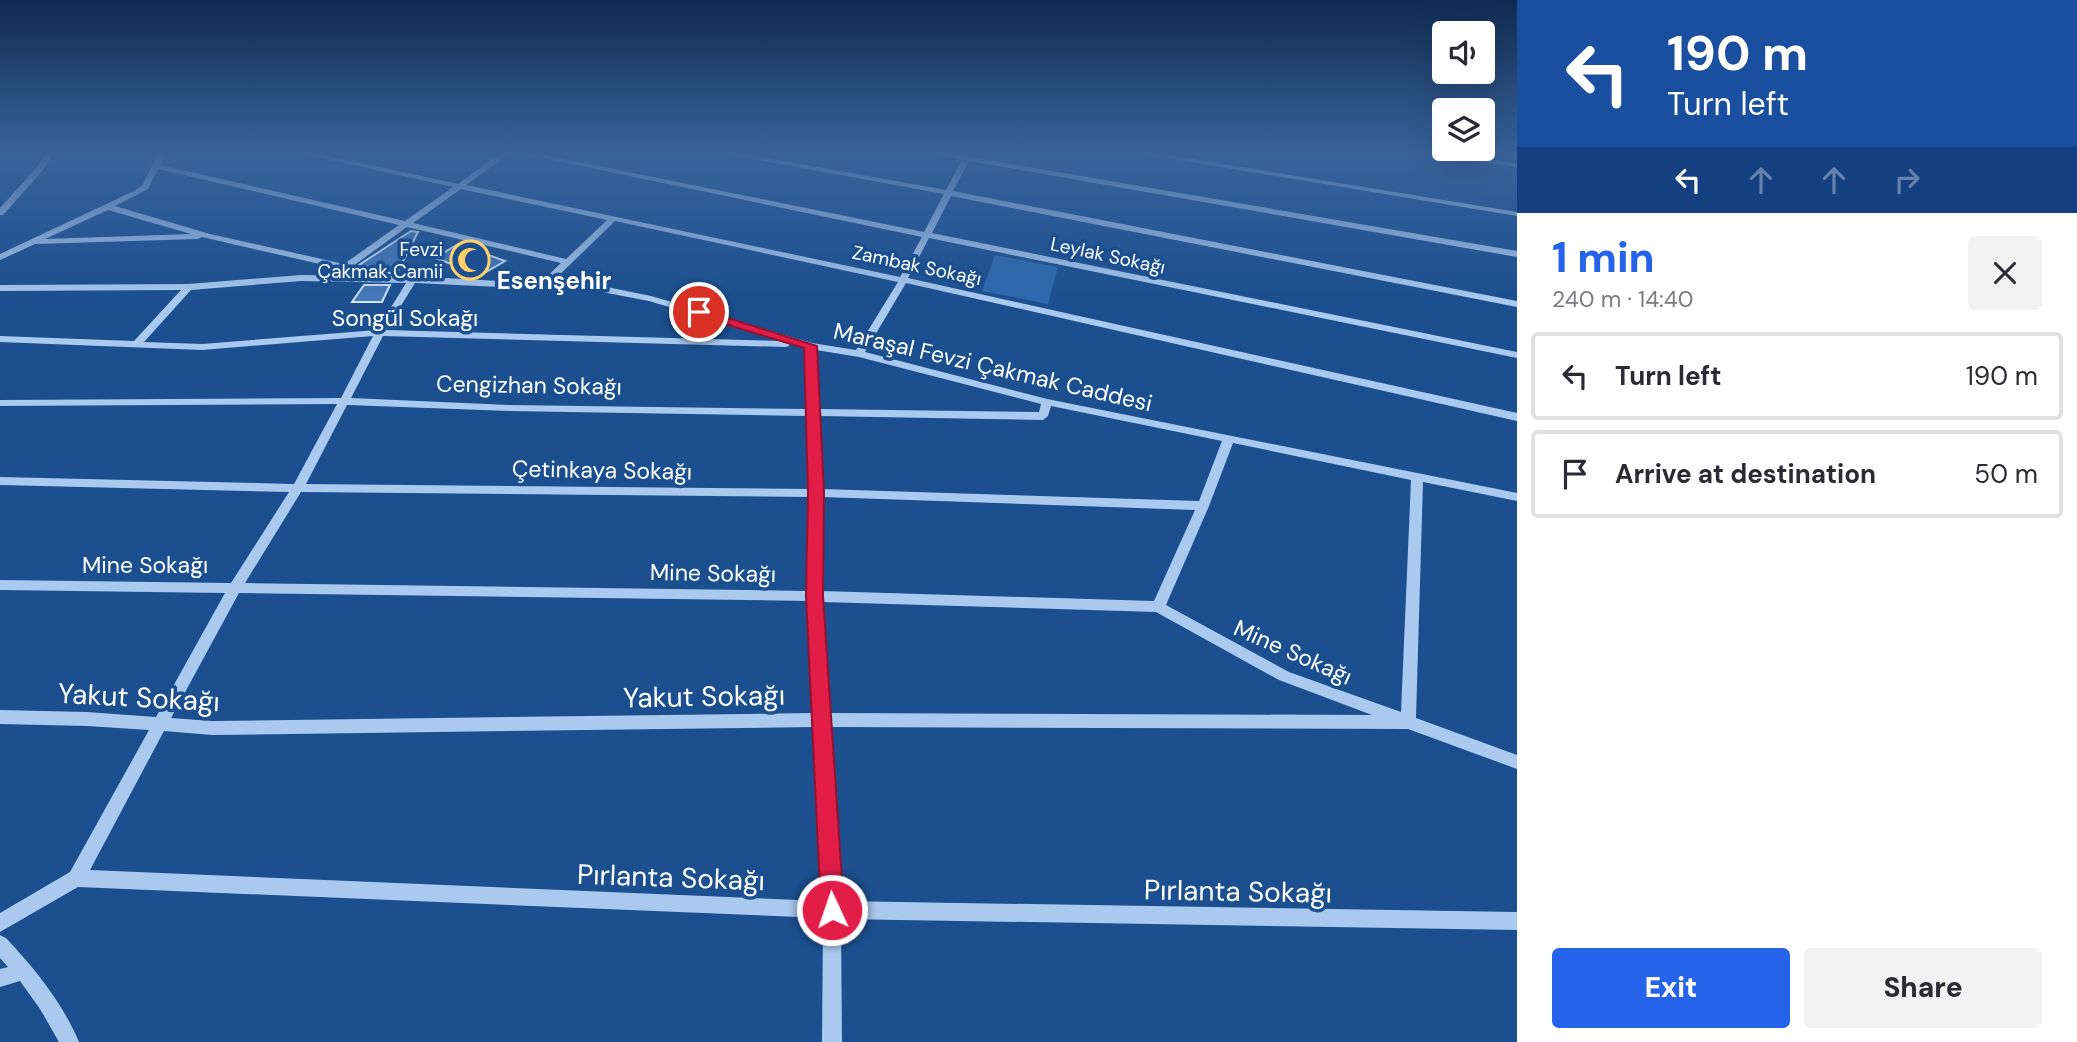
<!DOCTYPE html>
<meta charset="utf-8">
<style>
:root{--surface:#fff;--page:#f2f2f3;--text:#2b2b33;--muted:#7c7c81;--line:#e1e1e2;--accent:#2563eb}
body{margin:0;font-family:"DM Sans",sans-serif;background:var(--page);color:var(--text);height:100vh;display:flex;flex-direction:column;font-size:26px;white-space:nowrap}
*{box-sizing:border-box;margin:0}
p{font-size:23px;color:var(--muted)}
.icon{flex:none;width:38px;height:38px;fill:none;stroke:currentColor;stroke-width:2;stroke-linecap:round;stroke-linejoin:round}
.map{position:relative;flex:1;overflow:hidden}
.side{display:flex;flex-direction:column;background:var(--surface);width:560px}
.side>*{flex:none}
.guide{background:#1a4fa0;color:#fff;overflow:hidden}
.buttons{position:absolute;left:1432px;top:21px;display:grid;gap:14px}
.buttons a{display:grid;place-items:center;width:63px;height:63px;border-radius:7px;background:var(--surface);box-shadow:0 7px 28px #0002;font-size:35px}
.pin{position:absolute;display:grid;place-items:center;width:60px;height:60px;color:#fff;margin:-30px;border:4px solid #fff;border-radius:50%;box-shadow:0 2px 7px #0007}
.me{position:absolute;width:77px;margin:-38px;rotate:357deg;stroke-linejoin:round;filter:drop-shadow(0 0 5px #0008)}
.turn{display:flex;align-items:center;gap:24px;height:147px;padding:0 35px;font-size:32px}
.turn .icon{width:91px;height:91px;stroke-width:2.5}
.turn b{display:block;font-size:49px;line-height:60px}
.lanes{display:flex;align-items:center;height:66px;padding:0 35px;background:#0003;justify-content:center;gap:35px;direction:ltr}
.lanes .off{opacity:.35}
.round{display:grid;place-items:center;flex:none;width:74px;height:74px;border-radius:7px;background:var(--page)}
.headline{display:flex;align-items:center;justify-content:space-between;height:119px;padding:0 35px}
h1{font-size:42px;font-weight:800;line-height:52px;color:var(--accent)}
.primary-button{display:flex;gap:14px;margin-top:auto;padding:14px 35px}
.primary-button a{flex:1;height:80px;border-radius:7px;background:var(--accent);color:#fff;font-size:28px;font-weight:800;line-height:80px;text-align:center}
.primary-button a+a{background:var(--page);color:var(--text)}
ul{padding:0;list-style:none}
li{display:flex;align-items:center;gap:21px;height:88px;margin:0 14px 10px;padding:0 21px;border:4px solid var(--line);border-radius:7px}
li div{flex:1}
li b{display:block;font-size:26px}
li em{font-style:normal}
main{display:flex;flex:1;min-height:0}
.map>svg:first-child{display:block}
.green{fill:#2e69ad}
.building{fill:#4478b7;stroke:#cfe3fa;stroke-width:2}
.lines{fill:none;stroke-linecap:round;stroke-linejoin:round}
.minor{fill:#a9c9ee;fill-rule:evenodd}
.route{fill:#e11d48;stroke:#92132f;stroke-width:2}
.labels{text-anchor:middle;stroke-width:7;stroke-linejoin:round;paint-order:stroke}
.far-poi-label{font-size:19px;fill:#fff;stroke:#1b4f8f;text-anchor:end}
.far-street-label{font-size:19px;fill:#fff;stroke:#1b4f8f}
.street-label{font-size:23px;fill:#fff;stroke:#1b4f8f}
.far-district-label{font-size:24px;font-weight:bold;fill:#fff;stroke:#1b4f8f}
.near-street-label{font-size:28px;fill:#fff;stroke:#1b4f8f}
</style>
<main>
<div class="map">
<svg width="1517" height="1042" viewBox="0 0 1517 1042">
<rect width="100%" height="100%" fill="#1b4f8f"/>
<path class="green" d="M995,255l63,12 -10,37 -66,-13z"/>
<path class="building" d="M411,231l7,1 -21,41h-19l-2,-5 -17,-3z
M458,244l47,17 -24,14 -46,-17z
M364,285h26l-8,17h-30z"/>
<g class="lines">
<path class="minor" d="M45,154h8l-10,16 -40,45h-3v-7l37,-41z
M158,154h8l-6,11 245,56 48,-34 -149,-33h15l139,30 42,-30h9l-43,31 434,92 22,-40 -398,-83h16l384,78 20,-38 -217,-40h18l201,36 16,-30 -24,-6h35l-2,3 546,94v6l-548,-96 -16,30 564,110v6l-566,-111 -19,37 585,119v6l-588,-120 -21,40 609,135v8l-611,-138 -41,69 182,47 470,94v8l-94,-19 -7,236 101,37v14l-109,-40 -578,-2 10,174 677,11v18l-676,-11 1,123h-20l1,-124 -745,-31 -78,45v-19l70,-41 79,-142 -62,-4 -87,-2v-14l87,2 69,5 69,-124 -225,-3v-10l231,3 58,-91 -289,-7v-8l294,7 43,-80 -337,2v-6l341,-2 32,-62 -171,14 -202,-8v-6l134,5 47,-51 -181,1v-6l188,-1 113,-9 106,1 133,7 21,-20 -154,-36 -54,39 22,5 1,2 -4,3 -170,-39 -4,2 -163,5 -35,16v-6l134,-63 8,-5zM158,169l241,56 -55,39 -134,-30 -95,-28 33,-17zM461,189l146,31 -41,39 -153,-36zM108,210l83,24 -146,5zM615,221l283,61 -42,68 -44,-7 -161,-47 -49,-10 -52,-2zM301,281l105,2 -29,47 -175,14 -58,-2 47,-52zM415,283l187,9 47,9 134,40 -397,-11zM383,336l403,11 3,-1 1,-3 16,5 2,61 -299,-4 -158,-7zM816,350l43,7 182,47 -2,8 -220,-3zM347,405l162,6 299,5 2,73 -504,-5zM1051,406l171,35 -23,60 -377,-12 -3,-73 224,4 5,-4zM1233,443l178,37 -10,232 -112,-40 -123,-67 43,-99zM301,492l509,5 -2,94 -563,-8zM822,497l373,13 -41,91 -332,-10zM239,593l570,8 5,112 -602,8 -41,-3zM822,602l334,10 123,68 93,35 -543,-2zM815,727l8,174 -733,-31 74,-139 48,4z
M1143,154h19l355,58v4z
M1428,154h23l66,9v4z
M0,935l6,3c29,31 56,64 73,104h-20l-19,-33 -20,-28 -20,6v-18l8,-2 -8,-9z"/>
</g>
<linearGradient id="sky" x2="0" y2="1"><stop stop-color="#0f2b4f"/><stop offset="0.51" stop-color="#39639b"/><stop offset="1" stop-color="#39639b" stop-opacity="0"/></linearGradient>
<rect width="1517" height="300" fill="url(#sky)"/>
<path class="route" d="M699,309l118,37 7,147 -1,103 21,314 -4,8 -8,4 -8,-4 -3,-8 -15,-314 2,-103 -4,-145 -109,-33v-5z"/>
<defs>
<g id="mosque-ring" transform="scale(2.0125)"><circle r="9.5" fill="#1b4f8f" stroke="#ffd166" stroke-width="1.5"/><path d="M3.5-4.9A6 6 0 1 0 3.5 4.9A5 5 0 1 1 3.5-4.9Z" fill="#ffd166"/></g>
</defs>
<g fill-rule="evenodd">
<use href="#mosque-ring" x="470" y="260"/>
</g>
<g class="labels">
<g class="far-poi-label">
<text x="443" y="256">Fevzi<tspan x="443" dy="22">Çakmak Camii</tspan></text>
</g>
<g class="far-street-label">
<text transform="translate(1108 255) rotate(12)" y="7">Leylak Sokağı</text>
<text transform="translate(917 265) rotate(12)" y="7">Zambak Sokağı</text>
</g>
<g class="street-label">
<text x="405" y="326">Songül Sokağı</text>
<text transform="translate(993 367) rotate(13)" y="8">Maraşal Fevzi Çakmak Caddesi</text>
<text transform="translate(529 385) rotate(1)" y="8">Cengizhan Sokağı</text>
<text transform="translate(602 470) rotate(1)" y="8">Çetinkaya Sokağı</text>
<text x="145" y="573">Mine Sokağı</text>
<text transform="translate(713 573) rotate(1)" y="8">Mine Sokağı</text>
<text transform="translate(1293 652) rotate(24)" y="8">Mine Sokağı</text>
</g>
<g class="far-district-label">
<text x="554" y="289">Esenşehir</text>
</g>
<g class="near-street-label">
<text transform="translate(704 696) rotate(-1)" y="10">Yakut Sokağı</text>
<text transform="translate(139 697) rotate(3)" y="10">Yakut Sokağı</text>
<text transform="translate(671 877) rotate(2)" y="10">Pırlanta Sokağı</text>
<text transform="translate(1238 891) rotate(1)" y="10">Pırlanta Sokağı</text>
</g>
</g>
</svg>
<div class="buttons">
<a><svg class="icon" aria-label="sound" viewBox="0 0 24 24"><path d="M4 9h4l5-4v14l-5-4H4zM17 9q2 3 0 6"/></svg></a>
<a><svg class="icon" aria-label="layers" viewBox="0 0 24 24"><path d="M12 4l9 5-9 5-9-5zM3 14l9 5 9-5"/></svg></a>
</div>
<div class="pin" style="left:699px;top:312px;background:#d93025"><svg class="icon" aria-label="arrive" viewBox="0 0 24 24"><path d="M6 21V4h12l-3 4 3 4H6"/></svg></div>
<svg class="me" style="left:832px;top:910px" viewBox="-20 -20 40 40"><circle r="17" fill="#e11d48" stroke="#fff" stroke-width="3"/><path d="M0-11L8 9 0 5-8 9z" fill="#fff"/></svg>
</div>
<section class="side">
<div class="guide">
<div class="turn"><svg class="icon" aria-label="left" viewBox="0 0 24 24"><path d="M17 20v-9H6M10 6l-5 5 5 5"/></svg><div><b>190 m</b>Turn left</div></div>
<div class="lanes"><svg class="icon" aria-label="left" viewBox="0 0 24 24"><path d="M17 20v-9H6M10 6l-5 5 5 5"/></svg><svg class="icon off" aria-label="ahead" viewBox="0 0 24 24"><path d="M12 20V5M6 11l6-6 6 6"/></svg><svg class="icon off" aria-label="ahead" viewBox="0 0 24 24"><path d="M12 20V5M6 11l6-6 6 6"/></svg><svg class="icon off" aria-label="right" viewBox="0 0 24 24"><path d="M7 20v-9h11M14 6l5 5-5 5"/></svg></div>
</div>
<div class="headline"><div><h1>1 min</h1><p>240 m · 14:40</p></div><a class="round"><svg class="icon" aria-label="close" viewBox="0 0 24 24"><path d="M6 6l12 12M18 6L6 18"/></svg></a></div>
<ul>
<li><svg class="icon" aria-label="left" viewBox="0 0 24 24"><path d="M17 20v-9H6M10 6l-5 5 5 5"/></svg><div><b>Turn left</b></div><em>190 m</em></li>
<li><svg class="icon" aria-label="arrive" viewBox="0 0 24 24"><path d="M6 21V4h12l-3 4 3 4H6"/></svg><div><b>Arrive at destination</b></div><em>50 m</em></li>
</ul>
<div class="primary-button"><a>Exit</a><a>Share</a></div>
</section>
</main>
